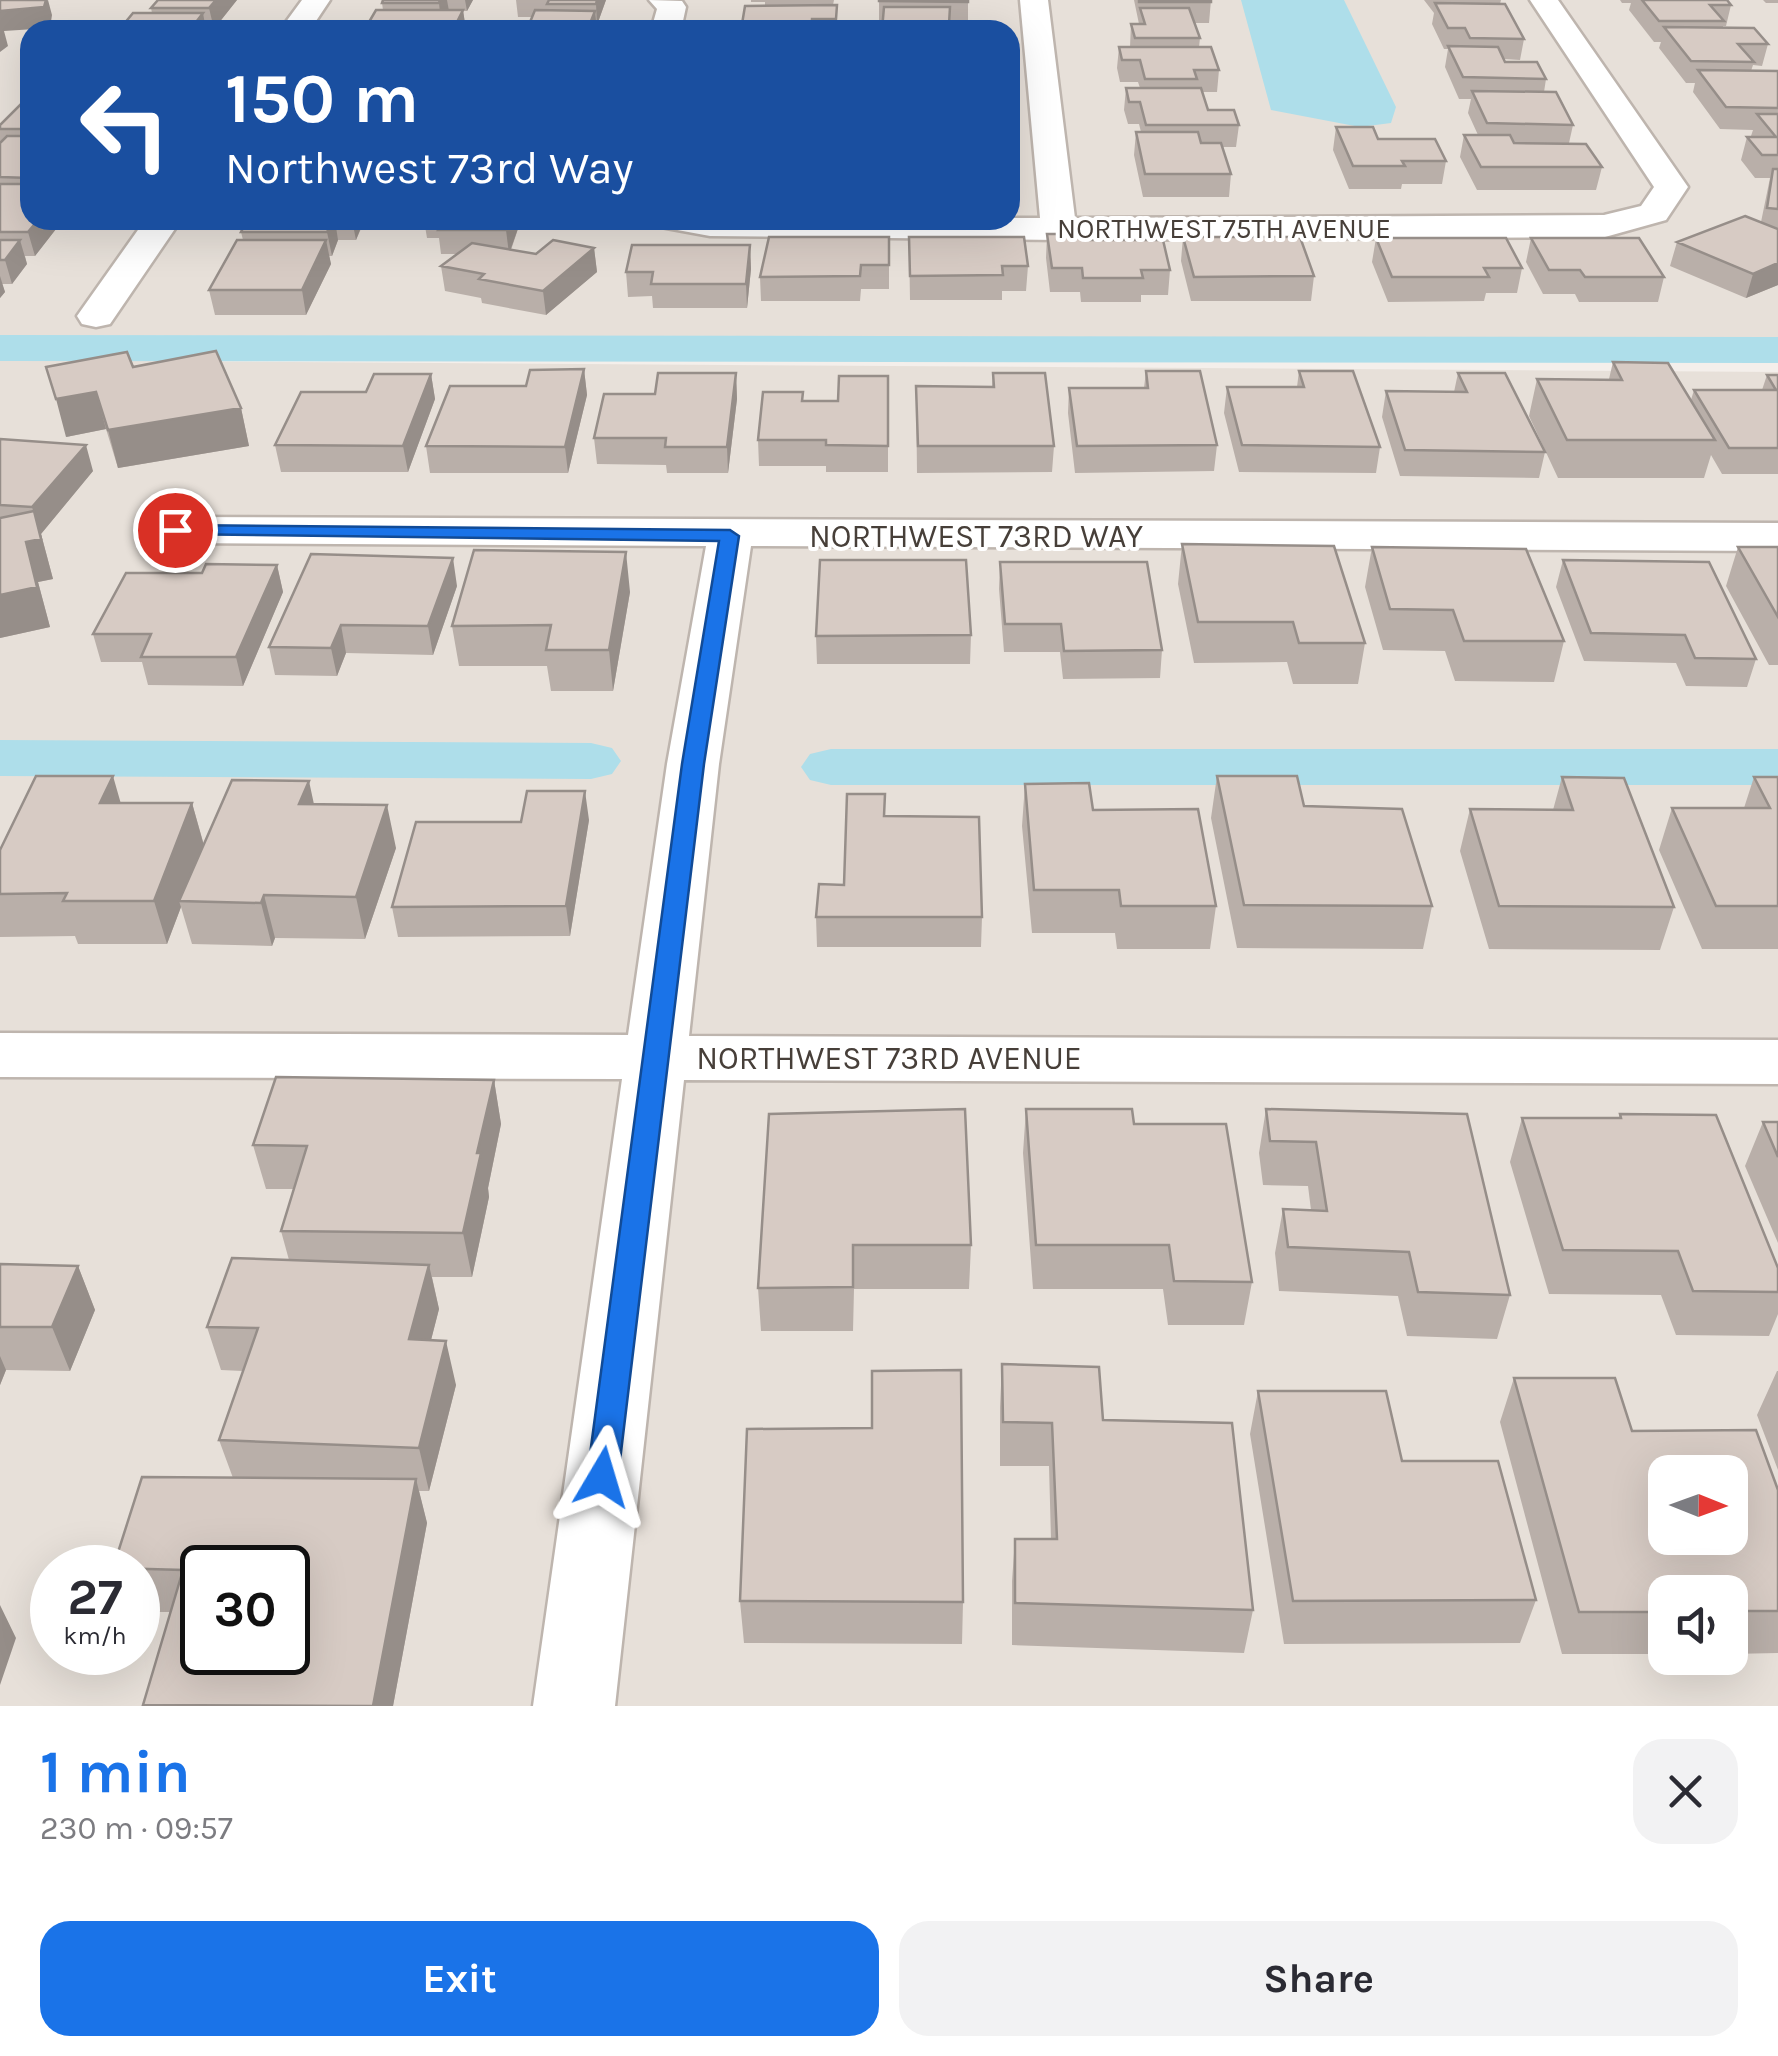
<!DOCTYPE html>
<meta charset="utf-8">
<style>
:root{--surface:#fff;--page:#f2f2f3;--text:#2b2b33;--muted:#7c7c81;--accent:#1a73e8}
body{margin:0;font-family:Karla,sans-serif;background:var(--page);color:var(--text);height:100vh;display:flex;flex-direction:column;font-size:38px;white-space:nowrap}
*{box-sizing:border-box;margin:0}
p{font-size:32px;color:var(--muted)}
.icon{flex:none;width:55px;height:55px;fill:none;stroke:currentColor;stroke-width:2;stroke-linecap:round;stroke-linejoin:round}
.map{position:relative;height:1706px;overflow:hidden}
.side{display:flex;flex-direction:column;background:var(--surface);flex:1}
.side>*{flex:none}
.guide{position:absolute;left:20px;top:20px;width:1000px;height:210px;border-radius:30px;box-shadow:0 10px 40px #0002;background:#1a4fa0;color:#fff;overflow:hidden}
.needle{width:65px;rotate:91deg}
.tools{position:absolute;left:1648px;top:1455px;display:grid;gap:20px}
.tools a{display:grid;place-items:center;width:100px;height:100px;border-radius:20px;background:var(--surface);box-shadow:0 10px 40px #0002;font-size:50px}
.speed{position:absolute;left:30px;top:1545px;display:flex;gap:20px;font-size:50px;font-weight:700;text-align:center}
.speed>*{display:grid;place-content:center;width:130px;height:130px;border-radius:50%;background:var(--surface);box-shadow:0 10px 40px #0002;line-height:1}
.speed small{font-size:25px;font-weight:400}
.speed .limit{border:5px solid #111;border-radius:15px;background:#fff;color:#111}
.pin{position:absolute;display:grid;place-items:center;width:85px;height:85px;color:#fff;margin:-42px;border:5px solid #fff;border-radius:50%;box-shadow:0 2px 10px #0007}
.me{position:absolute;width:110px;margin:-55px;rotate:7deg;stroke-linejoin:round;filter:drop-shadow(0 0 8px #0008)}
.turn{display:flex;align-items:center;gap:35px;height:210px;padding:0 40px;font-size:45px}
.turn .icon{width:130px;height:130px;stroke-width:2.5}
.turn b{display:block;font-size:70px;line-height:85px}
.round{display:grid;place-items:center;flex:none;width:105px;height:105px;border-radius:30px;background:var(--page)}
.headline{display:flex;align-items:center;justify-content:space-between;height:170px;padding:0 40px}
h1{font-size:60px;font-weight:700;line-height:75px;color:var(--accent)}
.button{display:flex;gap:20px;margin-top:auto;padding:20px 40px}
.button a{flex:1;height:115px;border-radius:30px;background:var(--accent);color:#fff;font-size:40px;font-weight:700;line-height:115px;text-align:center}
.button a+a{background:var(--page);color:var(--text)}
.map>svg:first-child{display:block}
.residential{fill:#e7e0d9;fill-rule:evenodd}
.water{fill:#aedeea}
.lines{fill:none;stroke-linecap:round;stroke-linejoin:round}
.canal{fill:#aedeea;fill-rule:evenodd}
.minor-casing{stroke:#beb5ae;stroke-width:5}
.minor{fill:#fff;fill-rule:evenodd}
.wall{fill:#b9afa9}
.shaded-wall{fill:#968e89}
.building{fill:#d7cbc4;stroke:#968e89;stroke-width:2.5;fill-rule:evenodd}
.route{fill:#1a73e8;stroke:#114b97;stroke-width:2.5}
.labels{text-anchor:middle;stroke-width:8;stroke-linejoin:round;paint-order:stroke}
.far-street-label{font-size:28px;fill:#473f39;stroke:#fff}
.street-label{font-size:32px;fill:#473f39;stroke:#fff}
</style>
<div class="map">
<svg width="1778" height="1706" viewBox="0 0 1778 1706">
<rect width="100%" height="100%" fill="#f4efeb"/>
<path class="residential" d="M0,0h1778v338l-1778,-1zM30,30h980v190h-980z
M0,360l1778,12v1334h-1778zM1665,1472h65v66h-65zM52,1568h86v84h-86zM202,1568h86v84h-86zM1665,1592h65v66h-65z"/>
<path class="water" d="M1241,0h103l52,107 -5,16 -31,4 -89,-17z"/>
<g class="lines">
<path class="canal" d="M0,335l1778,2v26l-1778,-2z
M0,740l591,3 21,5 9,13 -9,13 -21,5 -591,-3z
M831,749h947v36h-947l-21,-5 -9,-13 9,-13z"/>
<g class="minor-casing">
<path id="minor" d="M302,0h28l-20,30h-30z
M649,0l33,1 4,6 -5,23h-30l6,-21z
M1020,0h28l27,218 529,-3 37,-9 13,-19 -124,-187h28l130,187 -22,33 -61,17 -546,3 -349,-4 -49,-9 -6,-7 385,-2z
M145,220h36l-71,104 -14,3 -14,-3 -5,-8z
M175,517l1603,6v28l-1027,-5 -32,218 -30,272 1089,4v44l-1094,-4 -69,626h-82l89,-627 -622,-2v-44l628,2 39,-271 39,-218 -531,-3 -16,-3 -6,-10 6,-10z"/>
</g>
<use href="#minor" class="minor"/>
</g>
<path class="wall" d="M158,0h79l-23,29h-8v1l-54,-17 -1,-5z
M383,0h90l-6,11h-4l3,19h-96l-1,-8 14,-12 -1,-7z
M516,0h90l-9,25v5l-69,-3 4,-10h-14z
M751,0h83l-1,5h4v25h-96l24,-24v-4h-14z
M879,0l89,2v21l-89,-1z
M1134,0h77l-2,23h-15l6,15 -1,9 20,23 -2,22h-14l5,18 31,15 -3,22h-13l8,27 -2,23h-86l-9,-42 2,-23h5l-2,-8h-11l-4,-14 2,-22h14l-2,-6h-18l-3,-14 2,-21h11l1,-23h8z
M1424,0h77l-1,4 24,35 -4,21 -16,-1 1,3 41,17 -2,13 29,33 -4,18 33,24 -6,23h-119l-17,-33 4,-22h14l-10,-22 3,-14h-12l-14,-32 3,-18h-4l-12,-25 2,-11z
M1620,0h107l4,5 -5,21h-3v2l45,16 -6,22 -9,-1 -2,6h27v214l-32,13 -76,-32 7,-24 84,-20 9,-44h-15l-14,-18 6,-23 4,-1 2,-6 -33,-1 -27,-37 2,-9h-9l-27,-35 2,-6h-7l-25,-32 2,-7h-9z
M1763,0h15v3h-12z
M30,95v125h33l-28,36h-10l2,8 -15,20h-10l3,8 -5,6v-173z
M1336,127l42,12 68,22 -4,23h-40l-1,5h-52l-16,-39z
M247,220h117v2l-8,18h-18l-6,16h-3l2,8 -25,51h-91l-6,-25 34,-50 -2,-8z
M424,220h97l-10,30 25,4 58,-6 3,24 -51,43 -64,-12 -1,-5 -36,-7 -4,-25 17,-12h-17l-2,-16h-12z
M1047,234l37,6 86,30 -2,25h-27v7h-60l-1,-10h-30l-4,-34z
M889,237v52h-28l-1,12h-99l-1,-24z
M909,237l119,29 -2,25h-24v9h-92z
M1183,237l131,39 -3,25h-120l-10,-40z
M1376,238l146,30 -5,25h-31l-2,8 -96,1 -16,-40z
M1531,238l133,39 -6,25h-79l-4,-8h-32l-17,-32z
M750,245l1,24 -4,39h-94l-1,-12 -24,1 -2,-25z
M1613,362l78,38 3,-10h68l5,-15h11v99h-56l-11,-19 -7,23h-146l-29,-62 8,-37h72z
M133,367l108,41 8,38 -131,22 -12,-39 -40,8z
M584,369l3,26 -19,78h-138l-4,-27 100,-60z
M1146,371l71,74 -3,26 -139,2 -7,-60 1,-25h75z
M1299,371l81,76 -4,26 -137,-1 -15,-59 3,-26h70z
M736,373l1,26 -9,74h-61l-1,-8 -69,-1 -3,-26 61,-44z
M993,373l61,73 -2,26 -135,1 -1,-87 76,1z
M1458,373l87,79 -6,26 -139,-2 -18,-59 4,-26 68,1z
M431,374l4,25 -27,73h-127l-6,-27 91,-53z
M888,376v96h-62v-6h-67l-1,-26 45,-39h35z
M0,439l93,32 -52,63 12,45 -15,3 12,45 -50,11z
M1182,544l183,99 -7,41h-65l-6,-22 -93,1 -16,-79z
M1372,547l192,94 -10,41 -99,-1 -10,-30 -62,-1 -18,-63z
M1738,547h40v118h-9l-43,-79z
M1563,560l193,99 -9,28 -61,-1 -10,-23 -92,-2 -28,-74z
M1000,562l162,88 -2,28 -97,1 -3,-27h-56l-5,-63z
M277,565l6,27 -40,94 -95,-1 -6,-23h-41l-8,-28z
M457,586l-24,69 -87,-2 -9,23 -62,-1 -6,-28z
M630,592l-17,99h-62l-4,-25h-88l-7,-40z
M971,635l-1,29h-153l-1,-28z
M1217,776l87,30 128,100 -9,43 -186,-1 -26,-130z
M1562,777l112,130 -14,43 -171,-1 -29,-98 10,-42 83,1z
M1754,777h24v172h-76l-43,-99 13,-42h72z
M1025,784l68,26 123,96 -6,43h-93l-2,-16h-83l-10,-107z
M121,803h71l12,42 110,-41 82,44 -31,91 -90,-1 -3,8 -80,-2 -11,-37 -14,37h-89l-3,-8 -75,1v-87z
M885,816l97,101 -1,30h-164l-1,-30 28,-32z
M589,820l-19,116 -172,1 -6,-30z
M494,1080l7,44 -13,64 1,9 -17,80h-40l7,32 -8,31 25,45 -27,106h-10l8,32 -34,183h-249l26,-94h-32v-44l95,-90 -14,-38 24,-69 -22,-1 -14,-43 82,-67 -8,-29 13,-42h-28l-13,-44z
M1026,1109l108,15 118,158 -8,43h-76l-5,-36h-130l-10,-136z
M1266,1109l201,5 43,181 -13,44 -90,-3 -9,-40 -119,-5 -4,-38 8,-44 28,1 -3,-24 -45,-1 -4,-32z
M769,1114l202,131 -2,44h-115l-1,42h-92l-3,-43z
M1620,1114l158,154v46l-9,22 -93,-1 -15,-40 -112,-1 -39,-132 12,-44h97z
M1763,1122l15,35v86l-33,-77z
M0,1264l78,2 17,44 -25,61 -64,-1 -6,15z
M1002,1364l101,56 150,190 -9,43 -232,-8v-64l3,-42h36l-2,-73h-49v-59z
M1777,1371h1v99l-21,-55z
M1514,1378l118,53 146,59v163l-48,1v-62h-65v62h-103l-62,-232z
M1258,1391l144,70 134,139 -16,43 -236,1 -34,-210z
M740,1601l223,1 -1,42 -218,-1z"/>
<path class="shaded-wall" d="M48,0l4,15 -2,13 -46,3 4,15 -8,6v-41z
M216,0h21l-23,29 -5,-21z
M440,0h7l2,11 -8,13 -2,-21z
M465,0h8l-6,11z
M597,0h9l-9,25 -1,-21z
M463,10l3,20h-13z
M595,11l2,19h-7l-1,-4z
M203,13l3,17h-16z
M38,220h25l-28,36 -7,-24z
M333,220h2l3,20 -6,16 -5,-24z
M352,220h12l-8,20z
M510,220h11l-12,34 -3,-24z
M20,240l7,24 -15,20 -7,-24z
M326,240l5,24 -25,51 -4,-25z
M750,245l1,24 -4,39 -1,-24z
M594,248l3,24 -51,43 -3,-24z
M1778,263v22l-32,13 7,-24z
M0,276l5,16 -5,6z
M584,369l3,26 -19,78 -3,-26z
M736,373l1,26 -9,74 -1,-26z
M431,374l4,25 -27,73 -5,-26z
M96,392l10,37 -40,8 -10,-38z
M241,408l8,38 -131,22 -10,-38z
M86,445l7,26 -52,63 12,45 -15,3 12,45 -50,11v-43l26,-53 15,-3 -9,-32z
M626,552l4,40 -17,99 -4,-41z
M453,558l4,28 -24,69 -5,-29z
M277,565l6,27 -40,94 -7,-29z
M341,625l5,28 -9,23 -6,-28z
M113,776l12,42 -25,-15z
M309,781l9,42 -19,-19z
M585,791l4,29 -19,116 -4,-30z
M192,803l12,43 -25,55 2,6 -14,37 -13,-43z
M387,805l9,43 -31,91 -9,-42z
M264,895l11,43 -3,8 -11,-43z
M494,1080l7,44 -13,64 1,9 -17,80 -9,-44 14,-80z
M429,1265l10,44 -19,74 -11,-44z
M78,1266l17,44 -25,61 -18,-44z
M446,1341l10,44 -27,106 -10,-43z
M0,1356l6,14 -6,15z
M416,1479l11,44 -34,183h-20z
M0,1605l16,33 -16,47z"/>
<path class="building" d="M0,0h46l-2,7 -44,4z
M158,0h58l-7,8h-58z
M383,0h57l-1,3h-57z
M549,0h48l-1,4h-49z
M879,0h89v2l-89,-1z
M1139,0h72v2h-72z
M1642,0h85l4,5h-21l14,16h-65z
M1435,3l70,1 19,35 -54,-1 -5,-10h-17z
M837,5l-1,14h-24l-1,11h-70l4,-24z
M884,7h66l-1,17h21v6h-88z
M1140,8h49l11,30h-65l-4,-14h14z
M376,10h87l-10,20h-69l4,-8h-19z
M535,10l60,1 -6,15h7l-1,4h-90l1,-3h22z
M133,13h70l-13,17h-71z
M1664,27l90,1 14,16h-30l16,18 -63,-1z
M1448,46l50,1 7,15h32l9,17 -83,-2z
M1119,47h92l8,23h-25l3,9h-52l-5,-19h-18z
M1698,70l80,1v37l-52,-1z
M1126,88h75l7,22h26l5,15h-93l-6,-23h-11z
M1472,91l84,1 17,33 -86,-2z
M30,95v34h-30v-4z
M1757,114h21v41h-16l-15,-18h29z
M1336,127h37l5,12h57l11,22h-44l3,5h-52z
M1136,132h62l3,11h20l10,31h-86z
M1464,135h46l4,8 72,1 16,23h-121z
M7,136h23v42l-30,-1v-34z
M1773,169h5v40l-11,-1z
M0,184h30v36h8l-10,12h-28z
M1745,216l33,13v34l-25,11 -76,-32z
M247,220h86l-6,12h-86z
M442,220h68l-4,10h-68z
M1047,234h35l2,6h79l7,30h-29l2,8h-60l-1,-10h-30z
M769,237h120v28h-28l-1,11 -100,1z
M909,237h115l4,29h-26l1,9 -93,1z
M1183,237h117l14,39 -120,1z
M1376,238h130l16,30h-38l5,9h-97z
M1531,238h108l25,39h-79l-5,-7h-31z
M0,240h20l-15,20h-5z
M237,240h89l-24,50h-93z
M553,240l41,8 -51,43 -64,-12 5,-5 -43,-8 31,-23 64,11z
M632,245h118l-4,39h-95l2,-12h-27z
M216,351l25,57 -133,22 -12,-38 -40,7 -10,-32 81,-15 6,15z
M1613,362l55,1 47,77h-148l-30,-61 85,1z
M584,369l-19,78 -139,-1 24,-60h76l4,-16z
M1146,371h54l17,74 -140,1 -8,-58h79z
M1299,371h54l27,76 -138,-2 -15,-58h77z
M658,373h78l-9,74h-62l1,-9h-72l10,-44h51z
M993,373h52l9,73h-136l-2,-60 78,1z
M1458,373h47l40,79 -140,-2 -19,-59 81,1z
M374,374h57l-28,72 -128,-1 26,-53h65z
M1767,375h11v73h-49l-35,-58h82z
M839,376h49v70l-62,-1v-5h-68l5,-48h40l-1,9h36z
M0,439l86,6 -54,62 -32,-2z
M34,511l7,28 -15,3 11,45 -37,8v-77z
M1182,544l152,2 31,97h-66l-6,-21h-95z
M1372,547l154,2 38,92h-100l-11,-31 -63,-1z
M1738,547h40v70z
M474,550l152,2 -17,98h-63l5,-25 -99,1z
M311,554l142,4 -25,68 -87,-1 -10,23 -62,-1z
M820,560h146l5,75 -155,1z
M1563,560l146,2 47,97 -61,-1 -10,-23 -94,-2z
M1000,562h147l15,88 -98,1 -3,-27h-56z
M206,564l71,1 -41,92h-95l10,-23h-58l33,-61h76z
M36,776h77l-13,27h92l-38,98h-91l4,-8 -67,1v-44z
M1217,776h80l7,30 98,3 30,97 -188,-1z
M1562,777l62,1 50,129 -175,-1 -29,-97 103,1z
M1754,777h24v129h-62l-44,-98h98z
M232,780l77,1 -10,23 88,1 -31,92 -92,-2 -3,8 -82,-2z
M1089,783l4,27 105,-1 18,97h-95l-2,-16h-85l-9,-106z
M527,791h58l-19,115 -174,1 24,-85h105z
M847,794h38l-1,22 95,1 3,100h-166l3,-33 25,1z
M276,1077l218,3 -17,73h4l-18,80 -182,-2 26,-85 -54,-1z
M965,1109l6,136h-118v42l-95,1 11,-174z
M1026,1109h106l2,15h92l26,158 -78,-1 -5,-36h-133z
M1266,1109l201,5 43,181 -92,-3 -9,-40 -121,-5 -5,-38 44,2 -11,-69 -46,-1z
M1620,1114l96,1 62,153v24l-85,-1 -15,-40 -115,-1 -41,-132h99z
M1763,1122h15v35z
M232,1258l197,7 -20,74 37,2 -27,107 -200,-8 39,-112 -51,-1z
M0,1264l78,2 -26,61h-52z
M1002,1364l97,3 4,53 129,3 21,187 -238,-7v-64h42l-5,-116 -49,-1z
M961,1370l2,232 -223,-1 7,-172 125,-1v-57z
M1514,1378h101l17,53 124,-1 22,60v121h-48v-19h-65v20h-86zM1665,1472h65v66h-65z
M1258,1391h128l16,70h96l38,139 -243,1z
M142,1477l274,2 -43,227 -230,-1 40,-135 -70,-2zM202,1568h86v84h-86z"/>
<path class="route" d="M175,525l555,5 9,6 -35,228 -86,713 -5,9 -11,4 -10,-4 -5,-9 95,-713 37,-223 -551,-7v-8z"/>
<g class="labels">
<g class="far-street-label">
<text x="1224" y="238">NORTHWEST 75TH AVENUE</text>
</g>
<g class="street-label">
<text x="976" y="547">NORTHWEST 73RD WAY</text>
<text x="889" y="1069">NORTHWEST 73RD AVENUE</text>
</g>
</g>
</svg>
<div class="tools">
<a><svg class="needle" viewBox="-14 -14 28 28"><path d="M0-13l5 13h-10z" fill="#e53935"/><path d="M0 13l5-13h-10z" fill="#7c7c81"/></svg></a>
<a><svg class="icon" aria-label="sound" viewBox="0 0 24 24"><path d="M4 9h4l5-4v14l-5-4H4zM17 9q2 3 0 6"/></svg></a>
</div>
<div class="speed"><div>27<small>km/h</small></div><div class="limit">30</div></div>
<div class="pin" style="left:175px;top:530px;background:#d93025"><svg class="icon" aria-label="arrive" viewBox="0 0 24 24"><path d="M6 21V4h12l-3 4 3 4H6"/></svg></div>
<svg class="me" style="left:602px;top:1477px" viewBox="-20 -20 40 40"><path d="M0-17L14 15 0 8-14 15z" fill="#1a73e8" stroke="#fff" stroke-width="4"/></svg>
<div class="guide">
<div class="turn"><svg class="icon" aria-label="left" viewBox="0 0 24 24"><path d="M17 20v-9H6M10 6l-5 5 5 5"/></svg><div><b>150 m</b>Northwest 73rd Way</div></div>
</div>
</div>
<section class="side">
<div class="headline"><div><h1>1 min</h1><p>230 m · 09:57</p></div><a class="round"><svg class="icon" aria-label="close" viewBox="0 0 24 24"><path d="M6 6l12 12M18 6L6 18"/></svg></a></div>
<div class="button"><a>Exit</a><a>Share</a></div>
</section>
